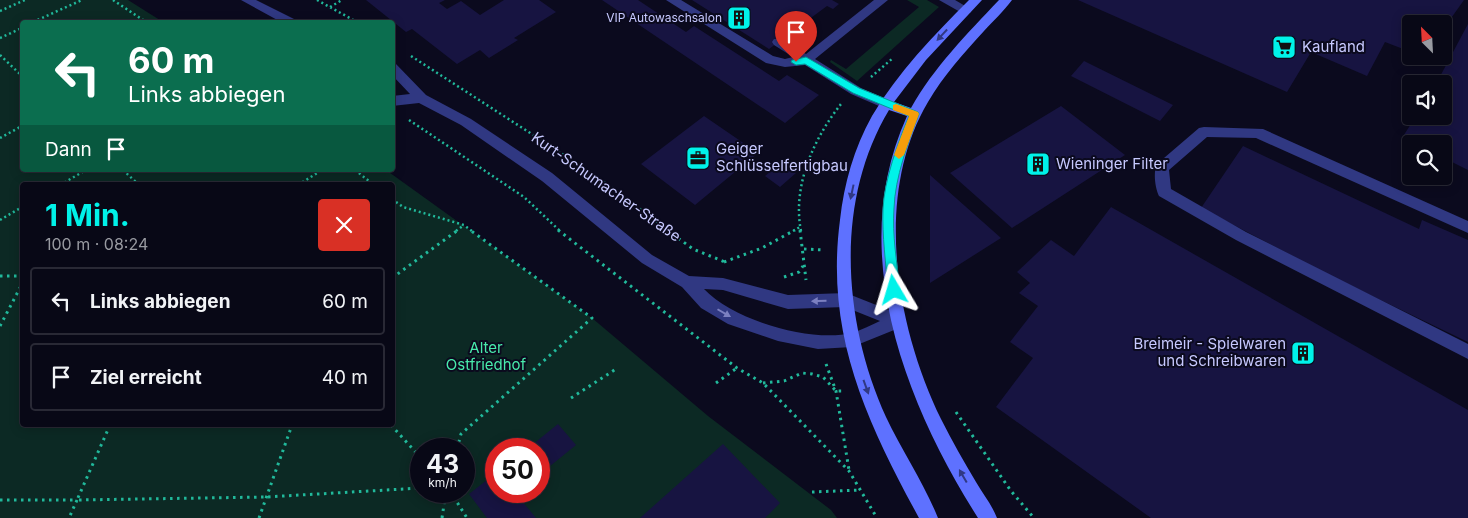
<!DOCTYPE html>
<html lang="de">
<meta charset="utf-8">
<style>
:root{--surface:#080816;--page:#11111f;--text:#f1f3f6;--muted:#989aa1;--line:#292935;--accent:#00f2e9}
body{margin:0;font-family:Inter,sans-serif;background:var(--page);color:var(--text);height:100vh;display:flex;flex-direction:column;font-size:19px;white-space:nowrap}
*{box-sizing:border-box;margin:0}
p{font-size:16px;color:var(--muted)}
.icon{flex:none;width:28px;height:28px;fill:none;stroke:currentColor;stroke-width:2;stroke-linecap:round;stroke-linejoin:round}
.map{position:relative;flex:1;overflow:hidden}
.side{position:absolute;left:20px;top:182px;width:375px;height:245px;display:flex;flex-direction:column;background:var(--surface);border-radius:5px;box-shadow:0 2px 12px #0003,0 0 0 1px var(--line)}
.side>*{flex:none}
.top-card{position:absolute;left:20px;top:20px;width:375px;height:152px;border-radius:5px;box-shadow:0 2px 12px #0003,0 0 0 1px var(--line);background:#0b6e4f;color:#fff;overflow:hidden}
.needle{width:32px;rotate:336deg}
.tools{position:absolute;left:1402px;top:15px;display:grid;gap:10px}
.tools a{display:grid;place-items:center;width:50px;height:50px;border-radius:5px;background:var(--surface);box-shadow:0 2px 12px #0003,0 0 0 1px var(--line);font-size:25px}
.speed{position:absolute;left:410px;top:438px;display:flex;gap:10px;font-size:25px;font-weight:700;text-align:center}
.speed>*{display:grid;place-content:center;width:65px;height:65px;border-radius:50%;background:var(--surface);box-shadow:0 2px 12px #0003,0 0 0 1px var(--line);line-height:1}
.speed small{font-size:12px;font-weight:400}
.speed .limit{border:8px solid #d22;background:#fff;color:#111}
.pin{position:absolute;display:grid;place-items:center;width:42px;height:42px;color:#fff;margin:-51px -21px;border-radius:50% 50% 50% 0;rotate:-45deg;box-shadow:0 0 5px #0007}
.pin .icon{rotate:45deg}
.me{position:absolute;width:55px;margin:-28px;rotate:353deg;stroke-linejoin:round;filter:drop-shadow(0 0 4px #0008)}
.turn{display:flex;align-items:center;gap:18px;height:105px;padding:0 25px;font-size:22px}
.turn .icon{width:65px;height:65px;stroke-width:2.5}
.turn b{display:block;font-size:35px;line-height:42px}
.then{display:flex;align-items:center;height:48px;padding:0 25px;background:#0003;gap:10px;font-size:19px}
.round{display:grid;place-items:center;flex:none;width:52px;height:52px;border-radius:5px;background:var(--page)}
.summary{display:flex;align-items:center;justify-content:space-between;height:85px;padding:0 25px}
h1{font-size:30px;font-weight:700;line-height:38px;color:var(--accent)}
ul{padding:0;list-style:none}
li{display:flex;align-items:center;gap:15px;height:68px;margin:0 10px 8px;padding:0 15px;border:2px solid var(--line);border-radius:5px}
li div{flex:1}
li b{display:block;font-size:19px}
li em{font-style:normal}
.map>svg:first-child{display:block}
.green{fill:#0c2924;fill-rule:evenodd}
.building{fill:#171441}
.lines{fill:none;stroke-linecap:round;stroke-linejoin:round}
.path-far1{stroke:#21b99b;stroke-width:2.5;stroke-dasharray:2 3;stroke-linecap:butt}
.path{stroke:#21b99b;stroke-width:3;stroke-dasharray:2.5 4.5;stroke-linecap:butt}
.lane{fill:#303882;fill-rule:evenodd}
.street{fill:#303882;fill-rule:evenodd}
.secondary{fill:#5e71ff;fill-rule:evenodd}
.oneway{fill:#303883}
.oneway2{fill:#7c80c0}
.route{fill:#00f2e9;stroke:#009d97}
.slow{fill:#f59e0b}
.labels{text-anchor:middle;stroke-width:4;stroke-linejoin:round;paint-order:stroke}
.far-poi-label{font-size:12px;fill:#c7c9ff;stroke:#0b0a1e;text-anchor:end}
.poi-label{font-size:15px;fill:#c7c9ff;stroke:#0b0a1e;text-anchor:start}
.street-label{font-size:15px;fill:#c7c9ff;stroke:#0b0a1e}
.park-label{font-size:15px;fill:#48eaab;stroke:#0b0a1e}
</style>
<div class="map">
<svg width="1468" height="518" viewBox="0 0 1468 518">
<rect width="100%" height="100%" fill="#0b0a1e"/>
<path class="green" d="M0,0h128l35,22h-141v148h364l206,148 116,98 123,94 6,8h-837zM22,185h370v240h-370zM421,449h43v42h-43zM496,449h43v42h-43z
M907,0h20l12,7 -82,74 -27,-19 1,-2 15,9 73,-62z"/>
<path class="building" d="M366,0h79l-6,3 8,6 14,-8 19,14 24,-15h35l17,12 -42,26 4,2 -29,18 -9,-8 -23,14 -45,-35 -6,3z
M602,0h36l48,32 8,-6 85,55 8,-6 32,20 -34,28z
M692,0h140l7,4 -6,5 -6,-3 -58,43z
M1078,0h386l-20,28v-4h-33v28l-26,-10 -18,34 -56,-24 -24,40z
M1468,24v146l-24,-12v-14h-30l-12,-6 14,-22h28v-32h-8z
M1084,61l89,44 -13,16 -89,-45z
M1061,106l64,49 -113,73 -62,-55z
M704,116l54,37 -63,52 -54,-41z
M1243,146l176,83 3,-9 46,20v102l-133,-64 -134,-70z
M781,163l15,10 -16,14 -15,-11z
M930,175l71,63 -71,45z
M1111,207l357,203v108h-317l-155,-111 37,-49 -23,-16 28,-36 -19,-13 11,-10 -13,-11 34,-32 23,16z
M558,424l18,21 -37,30v-26h-12z
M723,444l57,59 -15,15h-125z
M496,473v18h23l-3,3 20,24h-49l-18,-24z"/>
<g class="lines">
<path class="path-far1" d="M113,0l33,22
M317,0l40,22
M330,7l12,-7
M0,11l25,-11
M33,22l49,-22
M0,38l22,-10
M0,55l22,21
M411,56l178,115 80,60
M871,77l22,-19
M409,120l115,77 36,34
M0,138l22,-12
M123,170l16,15
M355,170l19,15
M60,185l26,-15
M298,185l24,-15
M392,199l11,8 61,18 8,6
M0,220l22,-13
M456,231l8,-6
M793,231l7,-4
M801,231c-9,-45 13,-93 40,-127"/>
<path class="path" d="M558,230l179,138 26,15 86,88 28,47
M667,230l26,19 32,13
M800,230l6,50
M804,249l20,1
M724,262l38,-14 33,-18
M0,276h22
M784,277l15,-5 4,-6
M392,278l66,-48
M0,326l22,-42
M826,364l10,27 13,79
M716,383l21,-15
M763,383l21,-2 18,-8 10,1 11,3 13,14h9
M571,398l45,-29
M956,412l55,79 23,27
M110,425l-33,75 189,-3 155,-9
M391,425l30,33
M457,449l4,-15 131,-116 -122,-88
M450,491l17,27
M812,492l49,-2
M0,500h77l-8,18
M259,518l33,-93
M442,518l4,-27"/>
<path class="lane" d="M666,0h15l92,56 12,3 8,-2 -19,-12 -2,-3 2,-3h8l24,15 68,-54h14l-73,59 46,29 30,13 2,3 -2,3 -5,2 -35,-15 -46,-29 -20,2 -19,-4z
M939,0h16l17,10 -2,3h-8z
M1204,127l59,2 205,92v12l-212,-95 -49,-1 -38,33 2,19 75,43 222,112v15l-232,-119 -77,-44c-4,-8 -6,-24 -2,-32l42,-36z"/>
<path class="street" d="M241,0h15l38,19 2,3h-15z
M392,63l4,1 30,31 45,24 81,54 100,82 37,21 34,2 65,17 58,-2 58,23 2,5 -2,5 -52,21 -34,2 -40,-8 -50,-17 -27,-16 -19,-21 -40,-24 -100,-82 -81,-56 -42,-22 -27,3v-10l18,-2 -18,-19zM704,289l19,1 65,19 57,-2 35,14c-9,4 -19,9 -28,12 -42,10 -119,-13 -148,-44z"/>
<path class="secondary" d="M969,0h13l-56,60 -32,42 17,6c23,-41 56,-74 88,-108h13c-8,11 -19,21 -28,31 -20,22 -41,45 -56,71 -55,93 -32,225 13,317 11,22 23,43 35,63 7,12 16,23 21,36h-19c-74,-117 -132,-267 -71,-402l-18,-6c-55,92 -46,212 -3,307 16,34 38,66 52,101h-19c-53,-98 -94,-184 -79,-298 4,-36 14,-72 32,-104 26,-44 61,-80 97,-116z"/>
</g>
<defs><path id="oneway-solid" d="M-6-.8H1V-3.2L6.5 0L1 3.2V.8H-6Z" transform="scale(1.25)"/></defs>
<g class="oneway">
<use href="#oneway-solid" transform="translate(942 35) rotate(133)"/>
<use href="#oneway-solid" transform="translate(852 192) rotate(102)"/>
<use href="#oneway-solid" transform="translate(866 387) rotate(70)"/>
<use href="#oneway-solid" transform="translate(963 476) rotate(-120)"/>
</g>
<g class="oneway2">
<use href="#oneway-solid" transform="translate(819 301) rotate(179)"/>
<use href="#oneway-solid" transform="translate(724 313) rotate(30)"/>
</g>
<path class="route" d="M806,57l53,31 59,24 1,2c-11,28 -24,64 -25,94 -2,27 3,55 6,82l-2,4h-8l-2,-4c-2,-26 -6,-54 -5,-81 1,-28 15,-67 26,-93l-56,-23 -48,-29 -9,1 -5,-3 1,-2z"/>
<path class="slow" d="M896,104l22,8 1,2 -15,41 -5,4 -5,-4 15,-39 -16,-6v-5z"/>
<defs>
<g id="building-square" transform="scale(1.25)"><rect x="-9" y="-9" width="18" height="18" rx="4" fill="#00f2e9" stroke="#0b0a1e"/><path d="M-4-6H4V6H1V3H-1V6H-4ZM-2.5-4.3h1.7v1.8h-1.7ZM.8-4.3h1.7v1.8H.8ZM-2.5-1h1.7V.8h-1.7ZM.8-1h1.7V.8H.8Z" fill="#111"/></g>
<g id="supermarket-square" transform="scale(1.25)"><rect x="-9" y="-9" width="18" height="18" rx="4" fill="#00f2e9" stroke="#0b0a1e"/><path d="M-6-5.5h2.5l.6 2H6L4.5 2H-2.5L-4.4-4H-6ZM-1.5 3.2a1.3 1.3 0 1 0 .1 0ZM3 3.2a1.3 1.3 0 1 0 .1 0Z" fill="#111"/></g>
<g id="office-square" transform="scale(1.25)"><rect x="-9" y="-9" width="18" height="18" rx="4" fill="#00f2e9" stroke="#0b0a1e"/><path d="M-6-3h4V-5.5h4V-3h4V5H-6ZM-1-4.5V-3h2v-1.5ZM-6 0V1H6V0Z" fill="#111"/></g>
</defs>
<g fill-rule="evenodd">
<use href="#building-square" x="739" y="18"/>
<use href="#supermarket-square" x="1284" y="47"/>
<use href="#office-square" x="698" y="158"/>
<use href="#building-square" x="1038" y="164"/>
<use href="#building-square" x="1303" y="353"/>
</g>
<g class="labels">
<g class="far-poi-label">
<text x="722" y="22">VIP Autowaschsalon</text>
</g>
<g class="poi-label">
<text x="1302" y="52">Kaufland</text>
<text x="716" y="154">Geiger<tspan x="716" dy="17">Schlüsselfertigbau</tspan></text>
<text x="1056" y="169">Wieninger Filter</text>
<text x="1286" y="349" text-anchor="end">Breimeir - Spielwaren<tspan x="1286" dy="17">und Schreibwaren</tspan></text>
</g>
<g class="street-label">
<text transform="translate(606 187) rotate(35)" y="5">Kurt-Schumacher-Straße</text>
</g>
<g class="park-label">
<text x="486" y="353">Alter<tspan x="486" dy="17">Ostfriedhof</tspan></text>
</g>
</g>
</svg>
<div class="tools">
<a><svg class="needle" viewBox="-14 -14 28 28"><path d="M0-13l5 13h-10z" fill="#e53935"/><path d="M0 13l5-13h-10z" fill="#989aa1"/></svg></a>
<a><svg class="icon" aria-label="sound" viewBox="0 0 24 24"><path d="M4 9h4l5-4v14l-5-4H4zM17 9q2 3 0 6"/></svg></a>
<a><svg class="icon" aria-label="search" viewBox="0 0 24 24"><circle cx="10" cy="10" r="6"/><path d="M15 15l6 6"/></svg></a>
</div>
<div class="speed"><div>43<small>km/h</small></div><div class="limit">50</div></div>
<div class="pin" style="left:796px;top:62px;background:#d93025"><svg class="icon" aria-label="arrive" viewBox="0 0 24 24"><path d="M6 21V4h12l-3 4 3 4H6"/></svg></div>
<svg class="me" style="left:894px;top:290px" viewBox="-20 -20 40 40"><path d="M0-17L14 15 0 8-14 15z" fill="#00f2e9" stroke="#fff" stroke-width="4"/></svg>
<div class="top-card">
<div class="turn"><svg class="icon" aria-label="left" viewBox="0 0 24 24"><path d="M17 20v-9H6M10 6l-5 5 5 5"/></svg><div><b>60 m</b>Links abbiegen</div></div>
<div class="then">Dann<svg class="icon" aria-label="arrive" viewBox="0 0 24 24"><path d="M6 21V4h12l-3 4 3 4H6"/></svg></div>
</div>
<section class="side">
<div class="summary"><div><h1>1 Min.</h1><p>100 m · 08:24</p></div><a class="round" style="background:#d93025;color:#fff"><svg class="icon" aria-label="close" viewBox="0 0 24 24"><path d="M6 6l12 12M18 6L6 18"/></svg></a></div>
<ul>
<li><svg class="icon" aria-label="left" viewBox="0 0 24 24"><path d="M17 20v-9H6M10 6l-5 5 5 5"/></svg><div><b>Links abbiegen</b></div><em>60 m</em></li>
<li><svg class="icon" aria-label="arrive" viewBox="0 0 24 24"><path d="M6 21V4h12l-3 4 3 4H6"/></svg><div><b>Ziel erreicht</b></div><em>40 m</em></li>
</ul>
</section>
</div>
